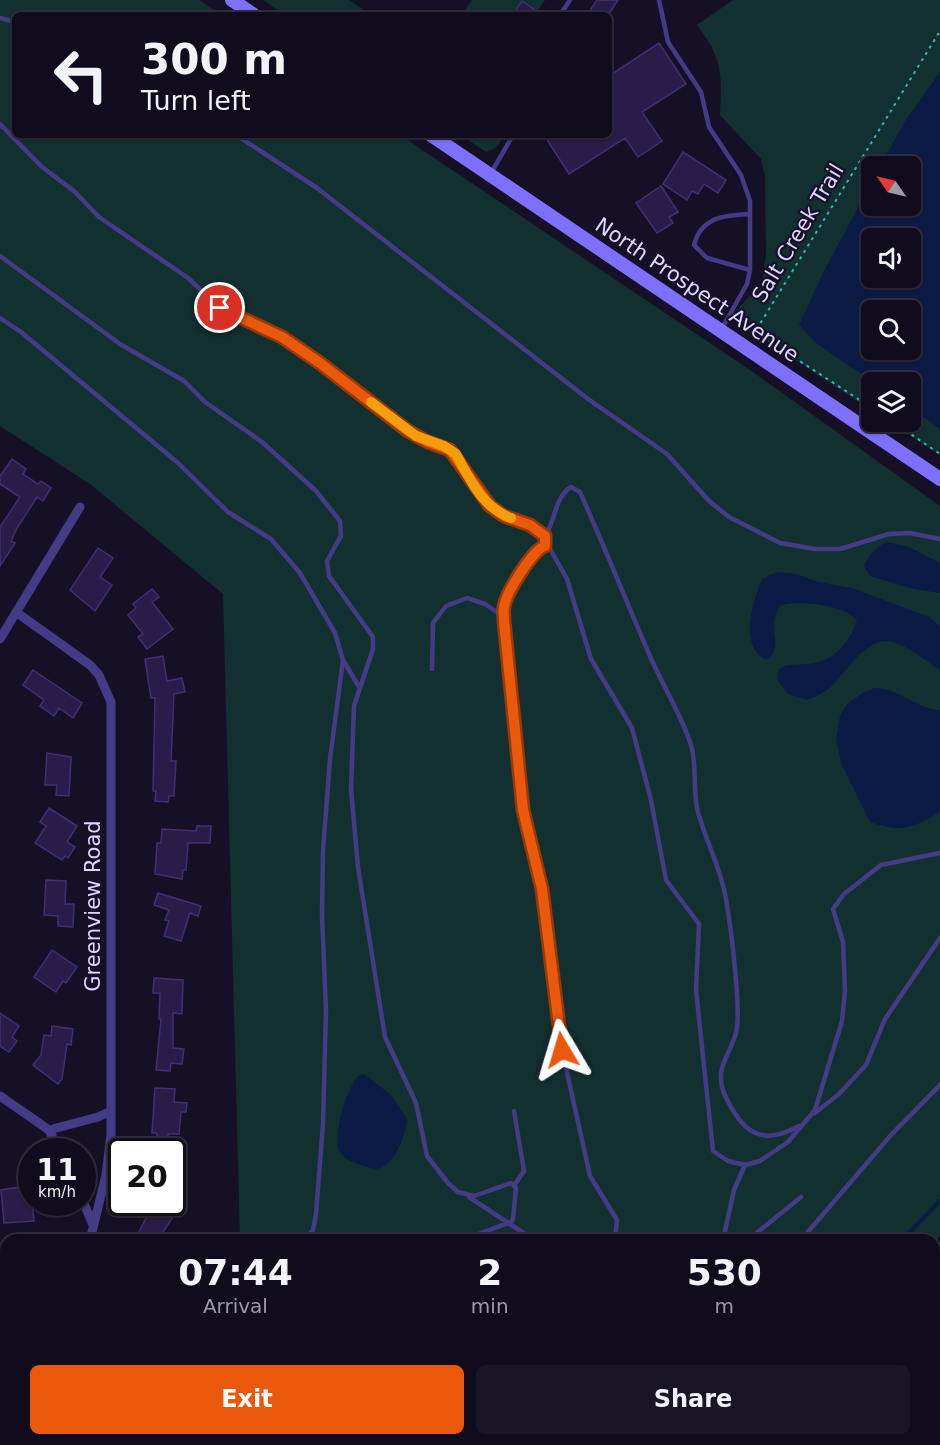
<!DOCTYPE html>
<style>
:root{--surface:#100c1d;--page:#191526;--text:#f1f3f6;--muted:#9c9ba4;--line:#302c3b;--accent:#ea580c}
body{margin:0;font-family:"DejaVu Sans",sans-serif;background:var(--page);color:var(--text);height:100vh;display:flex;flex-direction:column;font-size:22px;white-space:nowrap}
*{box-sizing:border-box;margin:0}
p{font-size:20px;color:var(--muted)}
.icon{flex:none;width:33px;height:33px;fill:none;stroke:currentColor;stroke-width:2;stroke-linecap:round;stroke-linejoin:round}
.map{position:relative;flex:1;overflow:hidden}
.sheet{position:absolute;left:0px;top:1234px;width:940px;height:212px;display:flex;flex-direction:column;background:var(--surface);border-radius:18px 18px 0 0;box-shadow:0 2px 4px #0004,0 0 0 2px var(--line)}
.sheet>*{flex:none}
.top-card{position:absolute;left:12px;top:12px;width:600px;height:126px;border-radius:9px;box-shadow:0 2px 4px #0004,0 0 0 2px var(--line);background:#100c1d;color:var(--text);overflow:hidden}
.needle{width:39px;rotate:304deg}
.fabs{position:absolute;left:861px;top:156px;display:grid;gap:12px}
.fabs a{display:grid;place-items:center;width:60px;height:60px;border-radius:9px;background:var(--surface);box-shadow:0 2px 4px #0004,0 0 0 2px var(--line);font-size:30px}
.speed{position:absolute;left:18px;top:1138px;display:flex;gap:12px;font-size:30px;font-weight:700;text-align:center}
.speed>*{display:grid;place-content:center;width:78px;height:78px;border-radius:50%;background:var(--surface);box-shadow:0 2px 4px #0004,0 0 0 2px var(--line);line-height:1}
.speed small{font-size:15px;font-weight:400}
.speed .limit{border:3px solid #111;border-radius:9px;background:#fff;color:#111}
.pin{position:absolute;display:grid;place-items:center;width:51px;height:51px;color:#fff;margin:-26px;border:3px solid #fff;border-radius:50%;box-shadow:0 2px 6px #0007}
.me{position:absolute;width:66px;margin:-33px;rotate:353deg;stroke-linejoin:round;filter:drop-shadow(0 0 4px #0008)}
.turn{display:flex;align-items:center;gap:21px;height:126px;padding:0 30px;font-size:27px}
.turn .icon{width:78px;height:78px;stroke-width:2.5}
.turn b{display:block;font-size:42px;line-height:51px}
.eta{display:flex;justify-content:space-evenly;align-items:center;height:102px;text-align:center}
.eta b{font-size:36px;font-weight:800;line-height:42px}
.action{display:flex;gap:12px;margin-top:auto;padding:12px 30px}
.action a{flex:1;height:69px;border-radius:9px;background:var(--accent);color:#fff;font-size:24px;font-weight:800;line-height:69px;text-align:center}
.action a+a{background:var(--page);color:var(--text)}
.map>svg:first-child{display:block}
.green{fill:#133031;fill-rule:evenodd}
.water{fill:#0b1b46;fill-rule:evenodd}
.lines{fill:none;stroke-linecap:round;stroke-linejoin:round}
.stream{stroke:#0b1b46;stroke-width:4}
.building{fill:#291c48;stroke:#422e74;stroke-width:1.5}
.path{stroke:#31b6b9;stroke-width:2;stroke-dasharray:3 4.5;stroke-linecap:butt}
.lane{stroke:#443b86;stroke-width:4.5}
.street{stroke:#443b86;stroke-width:9}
.secondary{stroke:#7e6ffe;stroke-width:14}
.rail{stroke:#04d0fd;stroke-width:4;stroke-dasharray:9 8;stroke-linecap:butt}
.route-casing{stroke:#983908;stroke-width:15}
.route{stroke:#ea580c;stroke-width:10}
.slow{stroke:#f59e0b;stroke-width:10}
.labels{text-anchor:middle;stroke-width:4.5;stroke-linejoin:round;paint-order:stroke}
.street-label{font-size:21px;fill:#ded7ff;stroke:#161027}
</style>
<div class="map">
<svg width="940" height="1445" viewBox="0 0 940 1445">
<rect width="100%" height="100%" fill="#161027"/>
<path class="green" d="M0,0h199l22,15h-206v120h385l353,237 187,134v730l-5,6 -695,-2 -17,-646 -133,-110 -90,-58z
M263,0h86l22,15h-86z
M472,0h73l-8,11 -15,-9 -7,9 6,4h-59z
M733,0h207v455l-51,-33h21v-40h-38l-1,28 -141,-93 32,-34 4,-29 -1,-78 -4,-17 -41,-44c2,-42 3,-56 -23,-90zM872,166h38v40h-38zM872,238h38v40h-38zM872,310h38v40h-38z
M461,135h43l-7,12 -11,5z
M113,1440h643l-5,5h-642z"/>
<path class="water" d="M940,72v357l-29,-21 -1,-26h-37l-57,-39 -17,-18 25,-54 47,-88 1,23h38v-40h-30l25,-45zM872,238h38v40h-38zM872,310h38v40h-38z
M887,542l22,5 31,16v30l-27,-4 -43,-13 -6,-10c6,-12 11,-19 23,-24z
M777,572l20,2 21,8 34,6 77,29 11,9v44c-15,-9 -31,-24 -48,-28 -25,-7 -46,30 -61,45 -7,6 -16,10 -24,13l-19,-6 -10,-13 1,-12c9,-6 18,-4 28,-5 26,-2 41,-19 50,-43 -9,-16 -59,-21 -76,-16 -18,24 6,41 -15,55 -28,-14 -13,-59 -4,-81z
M875,688c24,0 41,21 65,22v102c-29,17 -38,21 -70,10l-29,-59 -5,-24 4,-23 7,-12 17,-12z
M364,1074l26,20 17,24c0,13 -11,43 -24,49 -7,4 -16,0 -23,-2 -10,-4 -16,-6 -22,-16 -2,-24 6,-54 20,-73z"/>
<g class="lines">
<path class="stream" d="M902,1240l38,-39
M708,1445l5,-5"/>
</g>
<path class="building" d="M597,0h21l-10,15h-21z
M522,1l20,14h-21l-6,-4z
M659,43l27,41 -44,28 20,29 -24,16 -13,-19 -56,36 -25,-39h65v-59z
M683,152l43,28 -8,13 -14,-9 -6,10 -6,-3 -5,9 -24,-16z
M661,186l17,26 -9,5 4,6 -16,10 -21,-30z
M12,459l14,10 -3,5 15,10 3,-3 10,7 -8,13 -6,-4 -20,31 -6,13 4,2 -15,23v-39l20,-30 -20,-13v-8z
M98,548l15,10 -13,19 12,8 -17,26 -25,-21z
M152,589l7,8 -7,5 21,27 -26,20 -9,-12 5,-3 -15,-19 8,-7 -3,-4z
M163,656l4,25 15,-3 3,14 -11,2 -3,67h5l-2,35h-5l-1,6 -13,-1 1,-10h-3l2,-93h-4l-6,-39z
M33,670l49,33 -9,15 -14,-10 -5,8 -14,-10 4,-6 -21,-15z
M47,753l24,4 -2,39 -13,-1 1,-10h-12z
M49,808l28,18 -10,16 8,5 -7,11 -3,-2 -3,4 -27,-17 11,-17 -6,-4z
M197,826h14l-1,17h-22l-2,27h-3l-1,9 -27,-5 2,-31h4l1,-14 34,2z
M46,880l20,1 -1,23h9l-1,23 -15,-1v-10l-14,-1z
M158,893l43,13 -3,10 -8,-3 -9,28 -17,-5 5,-15 -4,-1 4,-10 -15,-5z
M52,950l25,17 -11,16 -3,-2 -7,11 -22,-15z
M154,978l29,2 -1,34 -9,-1v35l11,1 -2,15 -11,-1 -1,8 -14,-1 5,-51h-2l1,-26h-7z
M0,1013l19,13 -7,11 5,4 -8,11 -9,-6z
M52,1026l21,3 -2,16 -4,-1 -5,35 -4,5 -25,-19 8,-10 3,-20 7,1z
M155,1088l20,1 -1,13 13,1 -1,9h-5l-2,22h-11l-1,18h-11l1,-19h-5z
M172,1158l15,1 -1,14 -14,-1z
M20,1187v5l11,-1 3,30 -30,2 -3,-33z
M172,1196l15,8 -7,11 -4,-3 -18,28h-23l14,-28 8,5 7,-12 -3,-2h11z"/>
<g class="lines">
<path class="path" d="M872,408l-117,-76 185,-301
M893,422l47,32"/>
<path class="lane" d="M659,0l9,42 33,50 8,35 32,48 9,26v69l-3,14 -26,46
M560,15l10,-15
M0,18l15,4
M0,124l42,43 32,24 25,26 89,61 32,30 63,29 37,26 88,68 48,23c12,21 20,45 42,58 16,10 32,13 47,24 11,-16 9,-38 26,-49l9,5c24,54 46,108 69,162 13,30 32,60 42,91 6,21 2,42 6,63 7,29 22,56 28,86 5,26 17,117 11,139 -6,22 -22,35 -12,60 17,38 36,55 75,33
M236,135l81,53 271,211 79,55 42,47 20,16 51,26 35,6h25l49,-15 21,-1 30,6
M491,173l22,-38
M749,214c-24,1 -48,3 -55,31l13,13 43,12
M0,256l120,88 64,37 21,21 57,40 54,49 24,30 1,15 -14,25 2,15 44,61v12l-19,57 -3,83 7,78 27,170 31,66 11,53 21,27 10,9 16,4 37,-13 5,5 -3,31 -2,3 -49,18
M0,318l21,14 156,130 51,50 43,27 29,34 35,60 8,27 -13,99 -7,92 -1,64 4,95 -3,114 -7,90 -3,16 -8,10
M343,660l16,27
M432,669l1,-46 13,-17 21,-8 18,6 19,13
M514,1111l10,60 -9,13
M815,1113l24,-19 27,-29 19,-46 55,-81
M469,1197l65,43
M615,1240l2,-20 -27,-44 -28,-126 -20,-161 -19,-79 -20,-202c7,-22 22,-44 37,-61h9l18,32 24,80 41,69 19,72 15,80 33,44 -3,66 17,161 15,10 17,4 15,-4 28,-19 27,-32 27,-89 3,-30 -2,-49 -10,-33 11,-15 37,-29 59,-12
M723,1240l11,-50 11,-25
M748,1240l53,-43
M801,1240l90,-105 49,-50
M600,1440l4,1
M197,1445l5,-5
M243,1445l5,-5
M391,1445l5,-5
M520,1445l8,-5"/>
<path class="street" d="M16,612l74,53 9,10 12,27v433l-5,40 -16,65
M0,639l80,-132
M0,1096l49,34 11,22
M49,1130l49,-13 13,-6
M82,1199l11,26
M0,1341l6,-1
M0,1367l6,4
M71,1440l1,5"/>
<path class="secondary" d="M232,0l22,15
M431,135l509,344"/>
<path class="rail" d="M934,1259l6,-6
M776,1445l5,-5"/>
</g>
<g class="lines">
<g class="route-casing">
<path id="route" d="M220,308l62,29 38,26 88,68 20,11 22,8 40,56 14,10 26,9 15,11v10c-12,3 -39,47 -41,61 -1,4 0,10 0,14l19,189 19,79 20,161"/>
</g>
<use href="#route" class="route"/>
<path class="slow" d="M371,402l45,34 28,10 12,8c15,27 25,52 55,64"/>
</g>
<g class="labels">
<g class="street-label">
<text transform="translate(798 233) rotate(-59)" y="7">Salt Creek Trail</text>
<text transform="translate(697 290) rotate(34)" y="7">North Prospect Avenue</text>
<text transform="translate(93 906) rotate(-90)" y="7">Greenview Road</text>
</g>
</g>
</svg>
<div class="fabs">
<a><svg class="needle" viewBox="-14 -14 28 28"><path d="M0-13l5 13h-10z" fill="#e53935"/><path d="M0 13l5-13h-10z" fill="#9c9ba4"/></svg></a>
<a><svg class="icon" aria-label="sound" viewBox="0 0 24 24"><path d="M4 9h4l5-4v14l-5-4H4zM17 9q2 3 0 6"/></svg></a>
<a><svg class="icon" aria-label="search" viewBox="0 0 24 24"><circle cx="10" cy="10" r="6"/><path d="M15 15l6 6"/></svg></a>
<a><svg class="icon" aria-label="layers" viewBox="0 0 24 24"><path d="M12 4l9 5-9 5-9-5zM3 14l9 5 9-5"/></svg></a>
</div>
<div class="speed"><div>11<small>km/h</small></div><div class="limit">20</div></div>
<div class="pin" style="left:220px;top:308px;background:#d93025"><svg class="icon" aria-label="arrive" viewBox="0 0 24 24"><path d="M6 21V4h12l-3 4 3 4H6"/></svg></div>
<svg class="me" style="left:562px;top:1050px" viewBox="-20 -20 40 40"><path d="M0-17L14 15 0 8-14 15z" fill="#ea580c" stroke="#fff" stroke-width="4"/></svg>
<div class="top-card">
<div class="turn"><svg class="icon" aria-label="left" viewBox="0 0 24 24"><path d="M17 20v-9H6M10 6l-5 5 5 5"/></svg><div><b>300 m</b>Turn left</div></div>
</div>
<section class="sheet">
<div class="eta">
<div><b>07:44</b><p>Arrival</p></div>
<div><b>2</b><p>min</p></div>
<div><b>530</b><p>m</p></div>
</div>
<div class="action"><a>Exit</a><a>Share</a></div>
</section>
</div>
